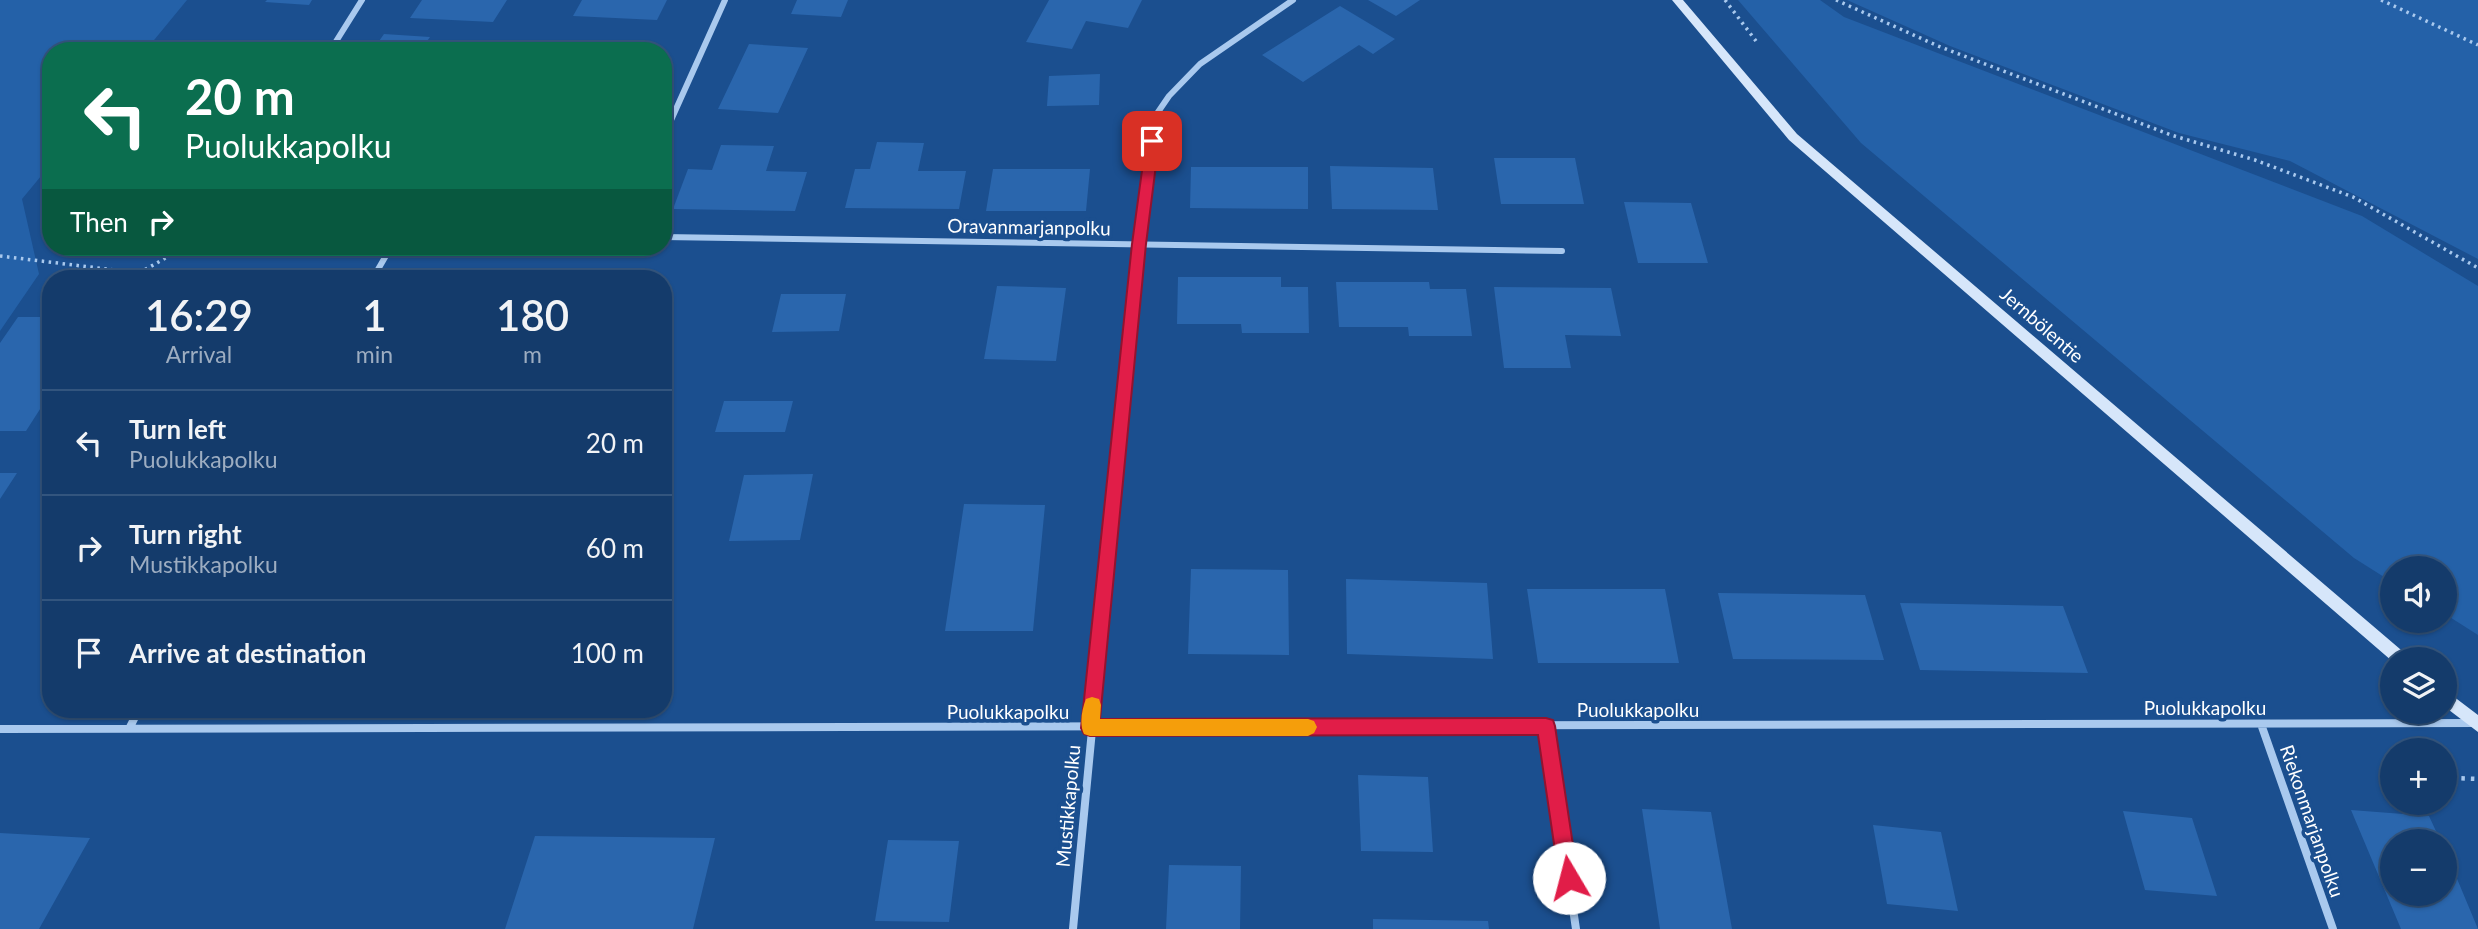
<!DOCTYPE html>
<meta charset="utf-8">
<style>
:root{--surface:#143b6b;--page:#214673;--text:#f1f3f6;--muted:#9dadc1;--line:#33557e}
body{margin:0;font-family:Lato,sans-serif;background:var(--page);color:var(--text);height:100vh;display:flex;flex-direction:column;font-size:26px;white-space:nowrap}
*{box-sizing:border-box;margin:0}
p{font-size:23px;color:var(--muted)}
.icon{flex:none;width:38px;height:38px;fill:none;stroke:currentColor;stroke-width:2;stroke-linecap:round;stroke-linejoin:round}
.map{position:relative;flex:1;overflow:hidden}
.drawer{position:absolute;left:42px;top:270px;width:630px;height:448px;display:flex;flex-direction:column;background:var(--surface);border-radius:28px;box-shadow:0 2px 5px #0004,0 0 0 2px var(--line)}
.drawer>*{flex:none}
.banner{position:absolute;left:42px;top:42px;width:630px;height:214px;border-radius:28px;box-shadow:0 2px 5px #0004,0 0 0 2px var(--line);background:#0b6e4f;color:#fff;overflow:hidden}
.buttons{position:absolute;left:2380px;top:556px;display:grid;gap:14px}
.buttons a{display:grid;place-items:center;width:77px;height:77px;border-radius:50%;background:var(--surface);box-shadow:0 2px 5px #0004,0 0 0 2px var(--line);font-size:35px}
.pin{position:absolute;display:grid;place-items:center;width:60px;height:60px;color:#fff;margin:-30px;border-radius:14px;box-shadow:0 4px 10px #0006}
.me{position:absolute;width:77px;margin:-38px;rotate:352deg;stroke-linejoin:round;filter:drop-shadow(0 0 5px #0008)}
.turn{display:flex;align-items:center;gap:24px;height:147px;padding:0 28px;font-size:32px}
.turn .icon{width:91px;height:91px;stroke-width:2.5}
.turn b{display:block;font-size:49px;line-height:60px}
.then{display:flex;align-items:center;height:66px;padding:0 28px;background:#0003;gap:14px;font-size:26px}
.eta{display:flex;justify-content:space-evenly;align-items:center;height:119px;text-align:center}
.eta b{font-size:42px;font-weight:600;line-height:49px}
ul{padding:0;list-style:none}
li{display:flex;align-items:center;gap:21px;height:105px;padding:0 28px;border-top:2px solid var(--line)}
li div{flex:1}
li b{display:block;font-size:26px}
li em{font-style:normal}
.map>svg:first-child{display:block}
.green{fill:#2461a8}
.building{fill:#2a66ad}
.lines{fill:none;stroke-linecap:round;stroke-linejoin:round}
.path-far1{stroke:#a9c9ee;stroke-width:3.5;stroke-dasharray:2.5 4.5;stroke-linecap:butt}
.path{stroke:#a9c9ee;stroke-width:4.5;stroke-dasharray:3.5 6;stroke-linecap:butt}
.street-far1{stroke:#a9c9ee;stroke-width:6}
.street{stroke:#a9c9ee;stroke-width:8}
.secondary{fill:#d6e6fa;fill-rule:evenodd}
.route{fill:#e11d48;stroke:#92132f;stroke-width:2}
.slow{fill:#f59e0b}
.labels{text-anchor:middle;stroke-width:7;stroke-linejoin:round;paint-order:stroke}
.street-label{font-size:19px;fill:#fff;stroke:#1b4f8f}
</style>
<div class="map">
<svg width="2478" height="929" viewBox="0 0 2478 929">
<rect width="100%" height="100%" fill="#1b4f8f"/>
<path class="green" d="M0,0h187l-42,51h-94v113l-29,35 17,75 -39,57z
M1738,0h82l24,17 518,199 116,70v349l-33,-21v-45h-53v13l-38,-24 -493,-415z
M1847,0h631v259l-188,-98 -111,-28 -229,-87z"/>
<path class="building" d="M267,0h45l-3,5 -44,-3z
M422,0h85l-14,22 -83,-4z
M582,0h85l-10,20 -84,-4z
M797,0h51l-7,17 -50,-3z
M1049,0h93l-14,28 -42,-7 -14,28 -46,-7z
M1368,0h52l-24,16z
M1340,6l55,33 -22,15 -14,-9 -56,37 -41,-27z
M384,34l46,3 -10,14h-48z
M240,43l45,2 -4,6h-47z
M609,43l46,3 -3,5h-47z
M749,44l59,4 -30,65 -60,-4z
M1100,74l-1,31 -52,1 2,-30z
M877,142l47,1 -6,28h48l-7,38 -114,-1 10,-39h15z
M721,145l53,1 -8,25 41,1 -12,39 -122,-2 15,-40 24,1z
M1494,158h81l9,46h-83z
M1330,166l103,2 5,42 -106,-1z
M1191,167h117v42l-118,-1z
M993,169h97l-4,42h-100z
M1624,202l67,1 17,60h-70z
M1178,277h103v10h27l1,46h-67l-1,-9h-64z
M1336,282h93l1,7h36l6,47h-63l-1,-9h-69z
M997,286l69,2 -10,73 -72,-2z
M1494,287l117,1 10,48 -56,-1 6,33h-67z
M781,294h65l-7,37 -67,1z
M51,306v86l-25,39h-26v-88l18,-26h25z
M724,401h69l-8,31h-70z
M0,473h17l-17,26z
M813,474l-13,66 -71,1 15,-66z
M964,504l81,1 -12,126h-88z
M1191,569l97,1 1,85 -101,-1z
M1346,579l141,4 6,76 -146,-5z
M1527,589h138l14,74h-141z
M1718,593l147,2 19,65 -151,-1z
M1900,603l163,3 25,67 -168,-3z
M1358,775l70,2 5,75 -72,-1z
M1642,809l69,3 21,117h-72z
M2351,810l78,6 12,26h-49v52h53v-44l33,79h-77z
M2123,811l69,7 25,78 -72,-6z
M1873,825l68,7 17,79 -71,-7z
M0,833l90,5 -51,91h-39z
M535,836l180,2 -22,91h-188z
M888,840l71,1 -10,81 -74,-1z
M1169,865l72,1 -1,63h-74z
M1373,919l115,2 1,8h-116z"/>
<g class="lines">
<path class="path-far1" d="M1725,0l31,41
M1836,0l102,46 233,89 84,25 98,37 125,71
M2381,0l97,45
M0,256l139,17 46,-26"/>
<path class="path" d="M2445,771l8,7 25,1"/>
<path class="street-far1" d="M330,51l32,-51
M663,138l62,-138
M663,237l899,14
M373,278l18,-31
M1123,408l16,-164 17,-129 13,-19 31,-32 93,-64"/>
<path class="street" d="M2261,724l72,205
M1546,726l30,203
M130,727l9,-18
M0,729l2478,-6
M1073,929l50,-523"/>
<path class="secondary" d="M1672,0h11l114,134 610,521 3,5 -18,1 -603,-521z
M2445,690l33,25v17l-33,-25z"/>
</g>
<path class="route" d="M1152,137l7,4 -13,103 -46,475 446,-1 7,2 2,6 23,152 -3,7 -6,3 -7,-3 -3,-7 -21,-143 -448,1 -6,-2 -3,-6 51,-484 14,-103z"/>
<path class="slow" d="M1092,697l7,2 2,6 -1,14h208l6,2 3,6 -3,6 -6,3h-218l-6,-2c-5,-10 -2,-25 2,-35z"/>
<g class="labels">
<g class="street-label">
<text transform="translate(1029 227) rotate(1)" y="7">Oravanmarjanpolku</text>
<text transform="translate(2042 325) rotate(41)" y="7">Jernbölentie</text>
<text x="2205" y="715">Puolukkapolku</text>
<text x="1638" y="717">Puolukkapolku</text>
<text x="1008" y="719">Puolukkapolku</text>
<text transform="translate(1068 806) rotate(-85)" y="7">Mustikkapolku</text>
<text transform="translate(2312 821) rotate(71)" y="7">Riekonmarjanpolku</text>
</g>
</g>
</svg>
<div class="buttons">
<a><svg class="icon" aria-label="sound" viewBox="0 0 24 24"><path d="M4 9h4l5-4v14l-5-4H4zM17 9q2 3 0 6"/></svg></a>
<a><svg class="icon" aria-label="layers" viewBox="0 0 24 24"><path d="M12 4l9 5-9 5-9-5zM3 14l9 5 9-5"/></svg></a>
<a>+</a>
<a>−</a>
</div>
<div class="pin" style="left:1152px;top:141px;background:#d93025"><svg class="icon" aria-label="arrive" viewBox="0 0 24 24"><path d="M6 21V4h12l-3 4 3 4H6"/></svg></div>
<svg class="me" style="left:1569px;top:878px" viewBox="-20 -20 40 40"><circle r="19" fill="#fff"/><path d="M0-13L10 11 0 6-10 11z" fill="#e11d48"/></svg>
<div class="banner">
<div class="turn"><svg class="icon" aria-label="left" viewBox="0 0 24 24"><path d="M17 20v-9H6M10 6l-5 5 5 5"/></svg><div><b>20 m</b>Puolukkapolku</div></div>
<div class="then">Then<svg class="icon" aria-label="right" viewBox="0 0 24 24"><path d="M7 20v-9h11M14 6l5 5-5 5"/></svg></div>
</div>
<section class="drawer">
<div class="eta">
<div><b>16:29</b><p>Arrival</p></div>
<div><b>1</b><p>min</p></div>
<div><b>180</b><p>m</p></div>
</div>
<ul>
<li><svg class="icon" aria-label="left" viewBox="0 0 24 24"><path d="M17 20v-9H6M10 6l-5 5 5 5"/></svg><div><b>Turn left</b><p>Puolukkapolku</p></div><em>20 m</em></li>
<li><svg class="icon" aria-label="right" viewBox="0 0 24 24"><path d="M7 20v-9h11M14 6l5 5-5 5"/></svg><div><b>Turn right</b><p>Mustikkapolku</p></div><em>60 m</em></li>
<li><svg class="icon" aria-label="arrive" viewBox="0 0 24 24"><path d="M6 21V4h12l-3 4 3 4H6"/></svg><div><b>Arrive at destination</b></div><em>100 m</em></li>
</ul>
</section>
</div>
